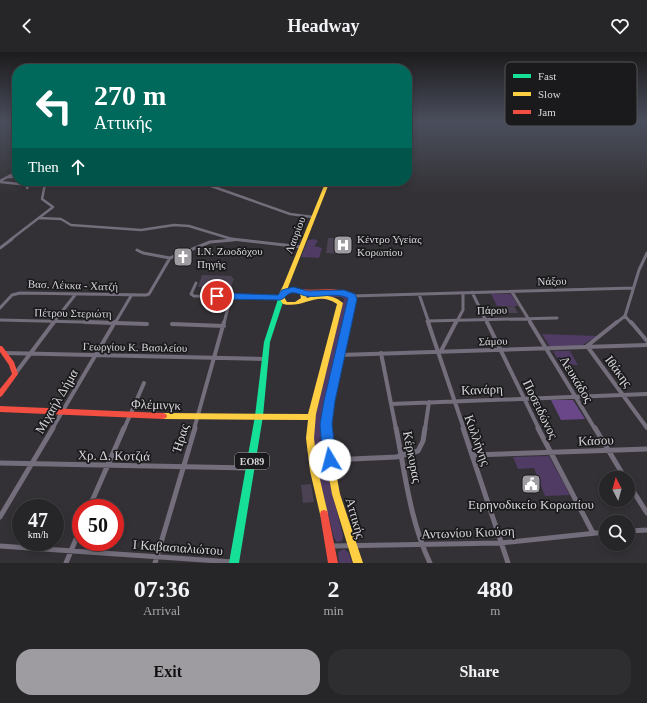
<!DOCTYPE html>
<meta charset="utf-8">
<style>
:root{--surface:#262528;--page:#2e2d30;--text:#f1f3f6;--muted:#a4a5a8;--line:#424245;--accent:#9e9ca0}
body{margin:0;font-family:"Times New Roman",serif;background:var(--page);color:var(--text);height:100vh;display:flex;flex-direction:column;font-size:15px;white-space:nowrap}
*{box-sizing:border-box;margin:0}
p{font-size:13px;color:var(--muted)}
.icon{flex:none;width:22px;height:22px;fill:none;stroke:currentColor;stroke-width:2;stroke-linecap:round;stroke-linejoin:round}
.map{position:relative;height:511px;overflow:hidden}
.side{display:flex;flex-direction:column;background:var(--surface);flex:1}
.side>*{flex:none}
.top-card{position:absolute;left:12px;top:12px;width:400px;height:122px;border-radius:16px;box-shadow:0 2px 6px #0003,0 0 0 1px var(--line);background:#00695c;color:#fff;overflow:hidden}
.needle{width:26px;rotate:354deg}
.tools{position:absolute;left:599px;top:419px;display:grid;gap:8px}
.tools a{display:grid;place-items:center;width:36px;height:36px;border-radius:50%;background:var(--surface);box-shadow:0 2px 6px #0003,0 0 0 1px var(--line);font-size:20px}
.speed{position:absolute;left:12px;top:447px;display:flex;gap:8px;font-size:20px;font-weight:700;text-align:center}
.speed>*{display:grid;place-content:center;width:52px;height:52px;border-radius:50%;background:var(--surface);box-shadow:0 2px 6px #0003,0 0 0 1px var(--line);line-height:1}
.speed small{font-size:10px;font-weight:400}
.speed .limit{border:6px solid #d22;background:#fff;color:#111}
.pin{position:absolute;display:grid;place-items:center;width:34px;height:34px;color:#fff;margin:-17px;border:2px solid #fff;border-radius:50%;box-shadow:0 1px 4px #0007}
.me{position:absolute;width:44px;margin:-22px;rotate:352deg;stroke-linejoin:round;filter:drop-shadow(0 0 3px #0008)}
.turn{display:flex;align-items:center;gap:14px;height:84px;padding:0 16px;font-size:18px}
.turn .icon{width:52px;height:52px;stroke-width:2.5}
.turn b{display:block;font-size:28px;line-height:34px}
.then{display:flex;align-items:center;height:38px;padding:0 16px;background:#0003;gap:8px;font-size:15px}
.eta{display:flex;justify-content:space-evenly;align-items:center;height:68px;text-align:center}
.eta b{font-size:24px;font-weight:700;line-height:28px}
.action{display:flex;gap:8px;margin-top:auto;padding:8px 16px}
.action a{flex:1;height:46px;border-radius:16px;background:var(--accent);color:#111;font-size:16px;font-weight:700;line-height:46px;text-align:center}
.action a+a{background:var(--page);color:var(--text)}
header{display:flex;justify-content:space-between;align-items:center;height:52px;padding:0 16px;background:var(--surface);font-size:18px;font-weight:700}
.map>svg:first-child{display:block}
.green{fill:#503b64}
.forest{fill:#694789}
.building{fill:#4b4353}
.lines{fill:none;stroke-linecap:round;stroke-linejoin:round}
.street-far4{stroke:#746d7b;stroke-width:2}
.street-far3{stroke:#746d7b;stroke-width:2.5}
.street-far2{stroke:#746d7b;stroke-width:3}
.street-far1{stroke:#746d7b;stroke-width:4}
.street{stroke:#746d7b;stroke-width:5}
.fast{fill:#16e098;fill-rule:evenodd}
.slow{fill:#ffcf43;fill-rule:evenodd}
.jam{fill:#f24e42;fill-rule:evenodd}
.route{fill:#1a73e8;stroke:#114b97}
.labels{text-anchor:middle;stroke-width:3.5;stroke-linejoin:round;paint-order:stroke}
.shield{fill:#1a191c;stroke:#9f9da1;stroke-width:1}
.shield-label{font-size:10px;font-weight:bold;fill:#d8d6da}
.street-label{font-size:11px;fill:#d8d6da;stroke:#1a191c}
.poi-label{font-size:11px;fill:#d8d6da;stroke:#1a191c;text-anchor:start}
.near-street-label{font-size:13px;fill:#d8d6da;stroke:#1a191c}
.near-poi-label{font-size:13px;fill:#d8d6da;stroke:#1a191c}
.key{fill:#1a191c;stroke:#535255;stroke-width:1}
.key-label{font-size:11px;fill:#d8d6da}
</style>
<header><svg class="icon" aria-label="back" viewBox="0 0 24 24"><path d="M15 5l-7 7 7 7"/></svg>Headway<svg class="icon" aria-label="heart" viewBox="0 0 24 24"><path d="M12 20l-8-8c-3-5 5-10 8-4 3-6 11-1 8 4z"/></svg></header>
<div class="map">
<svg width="647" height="511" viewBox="0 0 647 511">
<rect width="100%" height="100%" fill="#333135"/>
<path class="green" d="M314,187l4,2 -4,5 8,2 -3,10 -18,-1 7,-17z
M491,242h20l7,12h-21z
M307,243c11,0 39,-4 44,6l-25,104 -1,58 18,73 -1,5 -5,1 -3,-4 -19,-76 -2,-44 31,-119 -3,-2h-35z
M542,282l55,2 -16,10 -31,1z
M553,299h17l8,14 -17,-1z
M549,404l21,39 -25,1 -11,-28 -16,1 -5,-12z
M344,497l5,4 3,10h-13l-1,-11z"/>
<path class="forest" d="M551,348h22l12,19 -24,1z"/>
<path class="building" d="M328,186h18v11h-2v5l-18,-1z
M202,223l30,1 -1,2h3l-3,10 -33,-1z
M514,254l4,7h-15l-3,-6z
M311,432l3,18 -11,1 -2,-18z"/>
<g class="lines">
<path class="street-far4" d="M13,122l4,-2"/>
<path class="street-far3" d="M9,125h8
M0,129l15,-8
M197,129l93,33 23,3
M0,130l29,3 -2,3
M39,166l22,1 10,6 70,5 33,-5 15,1 46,14
M10,188l43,-33 -11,-8 3,-15 -3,-3"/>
<path class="street-far2" d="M232,187l70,8
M0,196l12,-9
M137,198l6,3 27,5 40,-16 23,-2
M196,231l-5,11 3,2 87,1
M472,240l15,31
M512,240l19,31
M419,242l10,29
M352,244l281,-8
M0,256l12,-13 8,-2 126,2 3,-1 21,-36
M625,264l6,7
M0,268l122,3
M427,269l130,-3
M53,271l22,-28
M115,271l16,-27
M224,271l7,-27
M456,271l7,-13v-17
M616,271l9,-7 14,-46 8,-17"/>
<path class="street-far1" d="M85,270l62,2
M428,270l36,107
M487,270l52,107
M530,270l65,107
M617,270l-30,24 60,82
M631,270l16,19
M172,272l52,2
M441,299l15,-29
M5,301l260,6
M381,301l15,76
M340,303l307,-10
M15,322l39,-52
M391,352l256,-10
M52,377l63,-107
M124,377l20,-46
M194,377l30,-107
M425,377l4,-27"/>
<path class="street" d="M396,376c9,45 14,93 34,135
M463,376l45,135
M538,376l55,105
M595,376l30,50
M473,403l174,-6
M330,408l66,-3 22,-6 5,-10 2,-13
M0,411l249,5
M628,431l19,30
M89,456l35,-80
M0,465l53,-89
M628,479l19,-1
M0,494l233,16
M332,494l169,-3 105,-11
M66,511l15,-36
M155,511l40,-135"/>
<path class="fast" d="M281,245l3,2 -14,43 -7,74 -24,147h-10l26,-147 9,-74 14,-43z"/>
<path class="slow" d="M326,129h4l-43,109c6,-2 11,-1 17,2l3,6c12,-4 26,-4 36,5l-27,111 -2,24 4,33 10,43 -1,3 -3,1 -3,-1 -1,-3 -10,-43 -4,-33 2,-18 -145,-1 -3,-1 -1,-2 1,-2 3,-1 145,1 29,-110c-20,-14 -33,5 -54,0 -6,-9 -5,-8 0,-18zM290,240h5l5,2 1,4 -6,4h-8l-3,-5v-1z
M326,385l3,1 1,2 10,54 23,69h-10l-21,-69 -10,-54 1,-2z"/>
<path class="jam" d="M300,237c18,3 41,-5 56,9 -7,35 -19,70 -24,105 -2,12 -2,25 -2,37l-1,2 -3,1 -3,-1 -1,-2c1,-12 1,-25 3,-37 6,-35 18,-69 25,-104 -15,-11 -35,-3 -52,-7l-1,-1 1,-1z
M0,294h2l12,16 4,12 -16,22 -2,1v-8l12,-15 -3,-9 -9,-13z
M0,354l163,7 3,1 1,2 -1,2 -3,1 -163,-7z
M324,458l3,1 1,3 10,49h-10l-8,-49 1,-3z"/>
</g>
<linearGradient id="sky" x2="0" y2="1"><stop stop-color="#1c1b1d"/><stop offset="0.49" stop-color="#4a4e5c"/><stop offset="1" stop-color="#4a4e5c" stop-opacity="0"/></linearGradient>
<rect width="647" height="142" fill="url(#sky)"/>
<path class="route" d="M293,235l15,4 36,-1 11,4 2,5 -22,102 -3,23 4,36 -2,4 -4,2 -5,-2 -2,-4 -3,-36 4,-23 24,-103c-13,-6 -28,0 -42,-2 -5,-1 -10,-4 -15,-3 -5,1 -6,6 -11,7l-63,-1 -4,-3 4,-3 61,2 4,-5z"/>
<defs>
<g id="hospital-square" transform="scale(1)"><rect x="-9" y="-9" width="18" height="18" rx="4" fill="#9e9ca0" stroke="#1a191c"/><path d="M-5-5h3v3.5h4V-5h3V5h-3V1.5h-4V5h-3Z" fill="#fff"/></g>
<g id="church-square" transform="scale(1)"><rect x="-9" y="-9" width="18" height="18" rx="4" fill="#9e9ca0" stroke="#1a191c"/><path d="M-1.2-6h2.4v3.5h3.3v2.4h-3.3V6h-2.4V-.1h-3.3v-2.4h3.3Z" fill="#fff"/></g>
<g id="civic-square" transform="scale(1)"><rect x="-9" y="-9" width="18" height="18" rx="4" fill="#9e9ca0" stroke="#1a191c"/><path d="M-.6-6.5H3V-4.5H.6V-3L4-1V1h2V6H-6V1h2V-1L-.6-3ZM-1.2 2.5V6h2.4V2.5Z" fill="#fff"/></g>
</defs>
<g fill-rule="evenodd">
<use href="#hospital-square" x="343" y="193"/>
<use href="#church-square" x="183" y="205"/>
<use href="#civic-square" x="531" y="432"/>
</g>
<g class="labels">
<rect class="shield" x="235" y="401" width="34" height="16" rx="3"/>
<g class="shield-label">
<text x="252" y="413">ΕΟ89</text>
</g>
<g class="street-label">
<text transform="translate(295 183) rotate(-69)" y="4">Λαυρίου</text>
<text transform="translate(552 229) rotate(-1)" y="4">Νάξου</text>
<text transform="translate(73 233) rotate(2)" y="4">Βασ. Λέκκα - Χατζή</text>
<text transform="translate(492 258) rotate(-1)" y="4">Πάρου</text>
<text transform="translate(73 261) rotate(1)" y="4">Πέτρου Στεριώτη</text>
<text transform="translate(493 289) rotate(-2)" y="4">Σάμου</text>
<text transform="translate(135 295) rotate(1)" y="4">Γεωργίου Κ. Βασιλείου</text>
</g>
<g class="poi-label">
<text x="357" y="191">Κέντρο Υγείας<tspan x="357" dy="13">Κορωπίου</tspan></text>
<text x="197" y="203">Ι.Ν. Ζωοδόχου<tspan x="197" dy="13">Πηγής</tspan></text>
</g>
<g class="near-street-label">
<text transform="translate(619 319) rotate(53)" y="5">Ιθάκης</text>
<text transform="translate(577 327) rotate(59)" y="5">Λευκάδος</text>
<text transform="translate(482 337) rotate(-2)" y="5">Κανάρη</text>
<text transform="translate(56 349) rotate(-60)" y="5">Μιχαήλ Δήμα</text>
<text transform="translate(156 352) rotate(2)" y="5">Φλέμινγκ</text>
<text transform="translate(541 357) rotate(64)" y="5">Ποσειδώνος</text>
<text transform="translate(180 386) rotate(-73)" y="5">Ήρας</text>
<text transform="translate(478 388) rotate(70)" y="5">Κυλλήνης</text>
<text transform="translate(596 388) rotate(-2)" y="5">Κάσου</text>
<text transform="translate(114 403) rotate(1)" y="5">Χρ. Δ. Κοτζιά</text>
<text transform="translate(413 405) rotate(79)" y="5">Κέρκυρας</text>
<text transform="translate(356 466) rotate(74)" y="5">Αττικής</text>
<text transform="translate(468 480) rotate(-2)" y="5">Αντωνίου Κιούση</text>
<text transform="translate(178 495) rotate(4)" y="5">Ι Καβασιαλιώτου</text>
</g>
<g class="near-poi-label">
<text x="531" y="457">Ειρηνοδικείο Κορωπίου</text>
</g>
</g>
<rect x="505" y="10" width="132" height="64" rx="6" class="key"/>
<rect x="513" y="22" width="18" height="4" fill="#16e098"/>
<rect x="513" y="40" width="18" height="4" fill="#ffcf43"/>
<rect x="513" y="58" width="18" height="4" fill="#f24e42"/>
<g class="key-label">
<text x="538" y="28">Fast</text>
<text x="538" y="46">Slow</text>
<text x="538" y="64">Jam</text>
</g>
</svg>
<div class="tools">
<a><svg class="needle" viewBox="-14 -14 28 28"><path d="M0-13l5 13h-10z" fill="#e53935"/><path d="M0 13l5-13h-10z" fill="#a4a5a8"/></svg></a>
<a><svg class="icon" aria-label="search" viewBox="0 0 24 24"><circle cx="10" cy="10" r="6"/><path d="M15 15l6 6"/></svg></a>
</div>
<div class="speed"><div>47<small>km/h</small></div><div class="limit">50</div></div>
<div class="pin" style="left:217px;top:244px;background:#d93025"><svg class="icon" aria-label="arrive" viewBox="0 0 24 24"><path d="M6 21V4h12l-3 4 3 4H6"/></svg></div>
<svg class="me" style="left:330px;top:408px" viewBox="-20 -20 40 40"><circle r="19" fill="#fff"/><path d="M0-13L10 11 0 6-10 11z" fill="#1a73e8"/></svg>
<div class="top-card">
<div class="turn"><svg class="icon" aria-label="left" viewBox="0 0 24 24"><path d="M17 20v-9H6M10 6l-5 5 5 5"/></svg><div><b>270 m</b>Αττικής</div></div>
<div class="then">Then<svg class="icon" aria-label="ahead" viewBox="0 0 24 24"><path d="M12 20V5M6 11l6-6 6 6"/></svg></div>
</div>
</div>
<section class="side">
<div class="eta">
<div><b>07:36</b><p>Arrival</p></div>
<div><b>2</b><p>min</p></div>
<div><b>480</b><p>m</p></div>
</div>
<div class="action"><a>Exit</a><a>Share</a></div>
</section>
